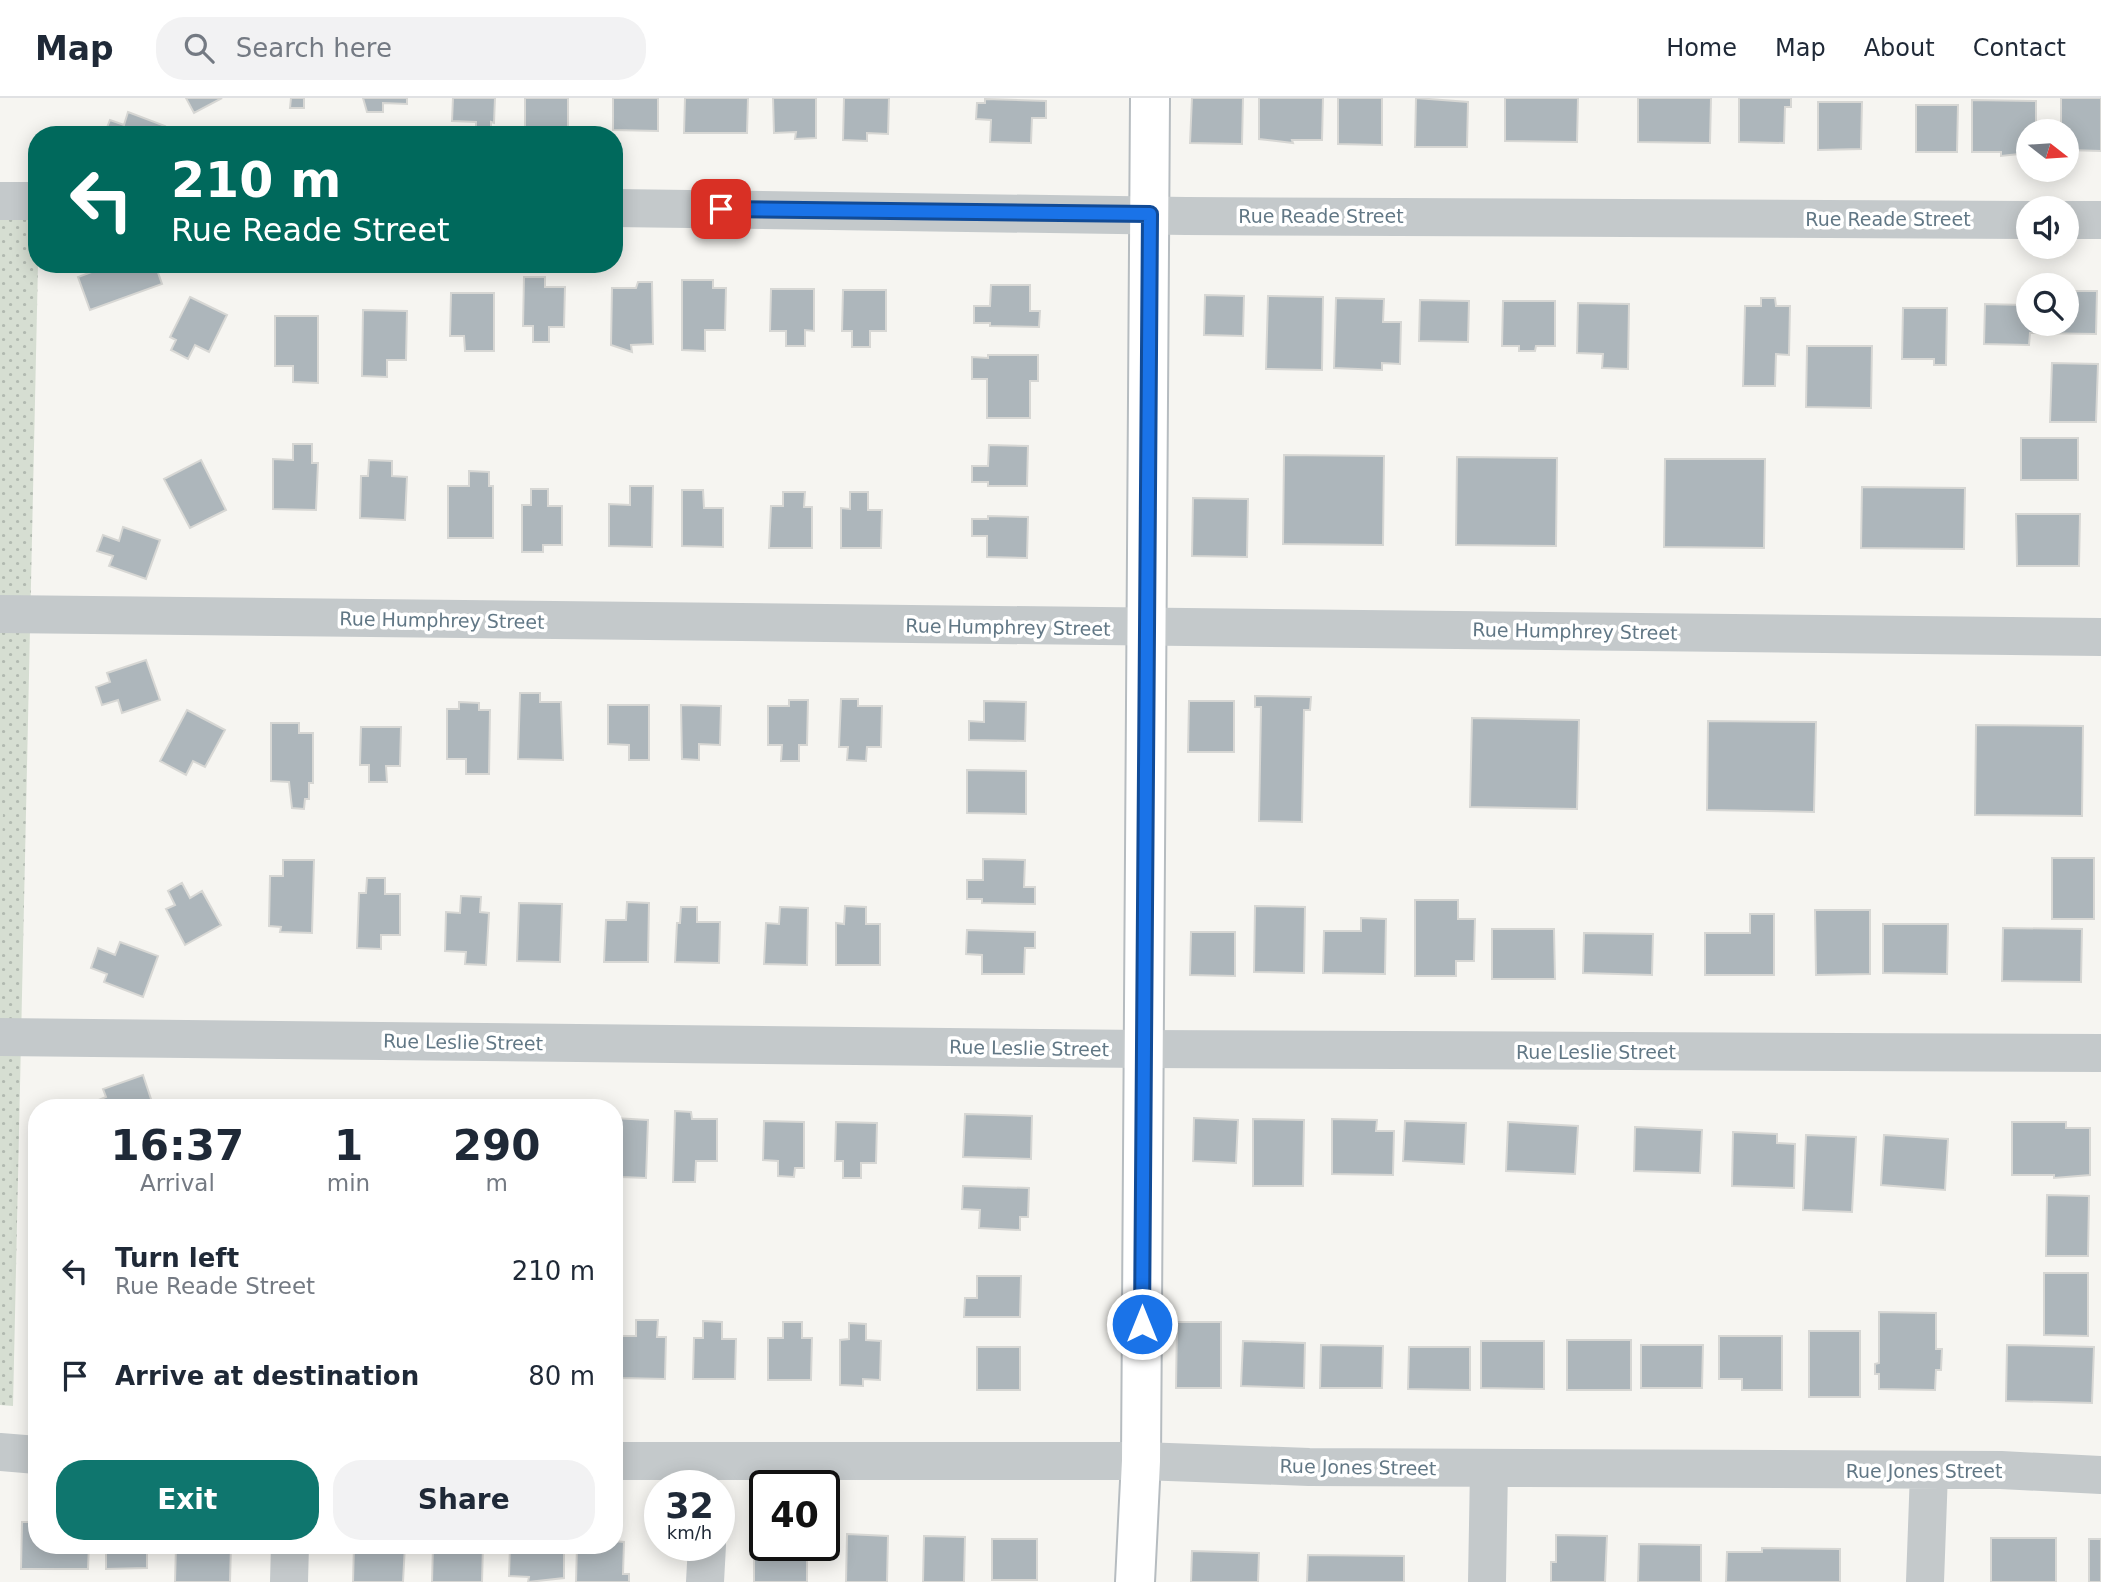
<!DOCTYPE html>
<style>
:root{--surface:#fff;--page:#f2f2f3;--text:#1f2937;--muted:#747a83;--line:#e0e1e3;--accent:#0f766e}
body{margin:0;font-family:"DejaVu Sans",sans-serif;background:var(--page);color:var(--text);height:100vh;display:flex;flex-direction:column;font-size:26px;white-space:nowrap}
*{box-sizing:border-box;margin:0}
p{font-size:23px;color:var(--muted)}
.icon{flex:none;width:38px;height:38px;fill:none;stroke:currentColor;stroke-width:2;stroke-linecap:round;stroke-linejoin:round}
.map{position:relative;flex:1;overflow:hidden}
.details{position:absolute;left:28px;top:1001px;width:595px;height:455px;display:flex;flex-direction:column;background:var(--surface);border-radius:28px;box-shadow:0 4px 18px #0003}
.details>*{flex:none}
.hud{position:absolute;left:28px;top:28px;width:595px;height:147px;border-radius:28px;box-shadow:0 4px 18px #0003;background:#00695c;color:#fff;overflow:hidden}
.needle{width:46px;rotate:107deg}
.buttons{position:absolute;left:2016px;top:21px;display:grid;gap:14px}
.buttons a{display:grid;place-items:center;width:63px;height:63px;border-radius:50%;background:var(--surface);box-shadow:0 4px 18px #0003;font-size:35px}
.speed{position:absolute;left:644px;top:1372px;display:flex;gap:14px;font-size:35px;font-weight:700;text-align:center}
.speed>*{display:grid;place-content:center;width:91px;height:91px;border-radius:50%;background:var(--surface);box-shadow:0 4px 18px #0003;line-height:1}
.speed small{font-size:18px;font-weight:400}
.speed .limit{border:4px solid #111;border-radius:10px;background:#fff;color:#111}
.pin{position:absolute;display:grid;place-items:center;width:60px;height:60px;color:#fff;margin:-30px;border-radius:14px;box-shadow:0 4px 10px #0006}
.me{position:absolute;width:77px;margin:-38px;rotate:0deg;stroke-linejoin:round;filter:drop-shadow(0 0 5px #0008)}
.turn{display:flex;align-items:center;gap:24px;height:147px;padding:0 28px;font-size:32px}
.turn .icon{width:91px;height:91px;stroke-width:2.5}
.turn b{display:block;font-size:49px;line-height:60px}
.eta{display:flex;justify-content:space-evenly;align-items:center;height:119px;text-align:center}
.eta b{font-size:42px;font-weight:800;line-height:49px}
.action{display:flex;gap:14px;margin-top:auto;padding:14px 28px}
.action a{flex:1;height:80px;border-radius:28px;background:var(--accent);color:#fff;font-size:28px;font-weight:800;line-height:80px;text-align:center}
.action a+a{background:var(--page);color:var(--text)}
ul{padding:0;list-style:none}
li{display:flex;align-items:center;gap:21px;height:105px;padding:0 28px}
li div{flex:1}
li b{display:block;font-size:26px}
li em{font-style:normal}
header{display:flex;align-items:center;gap:42px;box-sizing:border-box;height:98px;padding:0 35px;background:var(--surface);border-bottom:2px solid var(--line)}
header strong{font-size:33px}
nav{display:flex;gap:38px;margin-inline-start:auto;font-size:24px}
.search{width:490px;height:63px;background:var(--page);display:flex;align-items:center;gap:18px;box-sizing:border-box;padding:0 24px;border-radius:28px;color:var(--muted);font-size:26px}
.map>svg:first-child{display:block}
.park{fill:url(#park-dots)}
.pitch{fill:#d6ded2}
.building{fill:#adb6bb;stroke:#d7d7d4;stroke-width:2}
.lines{fill:none;stroke-linecap:round;stroke-linejoin:round}
.secondary-casing{stroke:#b6bcc0;stroke-width:42}
.street{stroke:#c4c9cb;stroke-width:38}
.secondary{stroke:#fff;stroke-width:38}
.route-casing{stroke:#114b97;stroke-width:18}
.route{stroke:#1a73e8;stroke-width:12}
.labels{text-anchor:middle;stroke-width:7;stroke-linejoin:round;paint-order:stroke}
.street-label{font-size:19px;fill:#617785;stroke:#fff}
</style>
<header>
<strong>Map</strong>
<div class="search"><svg class="icon" aria-label="search" viewBox="0 0 24 24"><circle cx="10" cy="10" r="6"/><path d="M15 15l6 6"/></svg>Search here</div>
<nav><a>Home</a><a>Map</a><a>About</a><a>Contact</a></nav>
</header>
<div class="map">
<svg width="2101" height="1484" viewBox="0 0 2101 1484">
<defs>
<pattern id="park-dots" width="8" height="8" patternUnits="userSpaceOnUse" patternTransform="scale(1.75)"><rect width="8" height="8" fill="#d6ded2"/><path d="M2 2h.1M6 6h.1" fill="none" stroke="#b1b9b0" stroke-width="1.8" stroke-linecap="round"/></pattern>
</defs>
<rect width="100%" height="100%" fill="#f6f5f1"/>
<path class="park" d="M0,118l37,1 1,47 -25,1142 -13,-1z"/>
<path class="pitch" d="M0,709l3,1 -3,159z"/>
<path class="building" d="M186,0h36l-28,15z
M291,0h13v10h-14z
M363,0h44v6l-24,-1v9h-16z
M453,0h42l-1,25 -3,-1v6h-15v-6l-24,-1z
M525,0h43v33h-43z
M613,0h45v33l-45,-1z
M685,0h63l-1,35h-63z
M773,0h43v40l-21,1 1,-7 -22,1z
M844,0h45l-1,36 -21,-1v8l-24,-1z
M1192,0h51l-1,46 -52,-1z
M1259,0h64l-1,42h-30l1,3 -34,-4z
M1338,0h44v47l-44,-1z
M1416,0l52,4 -1,45h-52z
M1505,0h73l-1,44 -72,-1z
M1638,0h73l-1,45 -72,-1z
M1739,0h52v9h-6l-1,36 -45,-1z
M2061,0h40v53l-34,-1v-19h-14v-7h8z
M985,1l61,2v17h-14l-1,25 -41,-1 1,-22 -15,-1 1,-16h8z
M1972,2l64,1v30h-8v22l-27,3v-4h-29z
M1818,4h44l-1,47 -43,1z
M1916,7h42l-1,47h-41z
M128,14l37,14 -3,9h-58l6,-15 14,5z
M155,166l7,20 -72,26 -12,-33 35,-13z
M524,179h21v10h20l-1,40h-15v15h-16v-16h-10z
M682,182h31v8h13l-1,42h-20v21l-23,-1z
M638,184h14l1,62 -22,1 1,7 -21,-7 1,-57h24z
M991,187h39v26h10l-1,16 -49,-1v-3h-16v-17h16z
M771,191h43v42l-9,-1v16h-19v-15h-16z
M843,192h43v41h-16v16h-18v-16h-10z
M2026,192h2v34h39v-33h30l-1,43 -66,-1 -1,12 -45,-1 1,-40 40,1z
M451,195h43v58h-29l-1,-15h-14z
M1205,197l39,1 -1,40 -39,-1z
M1268,198l55,1 -1,73 -56,-1z
M190,199l37,18 -18,37 -14,-7 -7,14 -17,-9 5,-10 -6,-3z
M1336,200l48,1 -1,23h18l-1,42 -18,-1v7l-48,-2z
M1761,200h14l1,8h14l-1,49 -13,-1 -1,32h-32l2,-80h16z
M1420,202l49,1 -1,41 -49,-1z
M1503,203h52v45h-19l-1,5h-16v-5h-17z
M1578,205l51,1 -1,65 -26,-1 1,-14 -26,-1z
M1903,210h44l-1,57h-12v-6h-32z
M363,212l44,1 -1,49h-19v17l-25,-1z
M275,218h43v67l-25,-1v-16h-18z
M1807,248h65l-1,62 -65,-1z
M988,257h50v26h-8v37h-43v-39h-15v-22l16,1z
M2052,265l46,1 -2,58h-46z
M2021,340h57v42h-57z
M293,346h19v19h6l-2,47 -43,-1v-50l20,1z
M989,347l39,1 -1,40h-39v-4h-16v-16h16z
M1284,357l100,1 -1,89 -100,-1z
M1457,359l100,1 -1,88 -100,-1z
M1665,361h100l-1,89 -100,-1z
M201,362l25,50 -36,18 -26,-49z
M369,362l23,1v15l15,1 -2,43 -45,-2 1,-42h7z
M469,373l20,1v14h4v52h-45v-52h21z
M630,388h23l-1,61 -43,-1v-42l21,1z
M1862,389l103,1 -1,61 -103,-1z
M531,391h17v17h14v39h-19v7h-21v-47h9z
M682,392h21l1,18h19v39l-41,-1z
M783,394h22l-1,15h8v41h-43l2,-42h12z
M850,394h18v18h14l-1,38h-40v-40l9,1z
M1193,400l55,1 -1,58 -55,-1z
M2016,416h64l-1,52h-62z
M988,418l40,1 -1,41 -40,-1v-21h-15v-17h16z
M123,429l37,13 -14,39 -37,-13 4,-10 -16,-5 6,-16 16,6z
M146,562l14,40 -38,13 -4,-13 -16,5 -6,-18 14,-5 -3,-9z
M520,595h20v9h21l2,58 -45,-1z
M1255,598l56,1 -1,13h-6l-2,112 -43,-1 2,-114h-6z
M841,601h17v7h24l-1,41h-14l-1,14 -19,-1 1,-13h-9z
M789,602h19l-1,45h-8v16h-18l1,-16h-14v-39h21z
M984,603l42,1 -1,39 -56,-1v-19l15,1z
M1189,603h45v51h-46z
M459,604l20,1v7h11l-1,64h-23v-15h-19v-50h12z
M608,607h41v55h-20v-15l-21,-1z
M681,607l40,1 -1,39 -21,-1v16l-17,-1z
M187,612l38,20 -20,37 -12,-6 -7,14 -26,-14z
M1472,620l107,2 -2,89 -107,-2z
M1708,623l108,1 -2,90 -107,-2z
M271,625h28v10h14v50h-4v16h-4l-1,10 -12,-1 -3,-26 -18,-1z
M1976,627l107,1 -1,90 -107,-1z
M361,629h40l-1,39h-14l1,16h-18v-17h-9z
M967,672l59,1v43l-59,-1z
M2052,760h42v61h-42z
M983,761l42,1 -1,27h11v17l-53,-1v-4h-15v-19h16z
M283,762h31l-2,73 -32,-1 1,-5 -12,-1 1,-50h13z
M367,780h18v16h15v41h-19v14l-24,-1 2,-55h7z
M182,785l8,15 12,-7 19,34 -36,20 -19,-36 9,-4 -7,-14z
M461,798l20,1 -1,15 9,1 -3,52 -21,-1 1,-12 -21,-1 1,-39 14,1z
M1415,802h43v19h17l-1,42h-18v15h-41z
M627,804l22,1 -1,59h-44l2,-42h20z
M519,805l43,1 -2,58 -43,-1z
M845,808l21,1v17h14v41h-44v-42l8,1z
M1255,808l50,1 -1,66 -50,-1z
M681,809h16v15h23l-1,41 -44,-1 2,-39h3z
M780,809l28,1 -1,57 -43,-1 2,-41 13,1z
M1815,812h55v64l-54,1z
M1750,816h24v61h-69v-42h45z
M1361,820l25,1 -1,55 -62,-1 1,-42h37z
M1883,826h65l-1,50 -64,-1z
M2003,830l79,1 -1,53 -79,-1z
M1492,831h62l1,50h-63z
M967,832l68,2v16h-10l-1,26h-42v-19l-16,-1z
M1191,834h44v44l-45,-1z
M1584,835l69,1 -1,41 -69,-2z
M120,844l38,14 -15,41 -39,-15 3,-8 -16,-6 7,-20 17,7z
M143,977l11,33h-61l-2,-5 15,-6 -3,-8z
M675,1013l16,1 1,7h25v42h-21l-1,21h-22z
M965,1016l67,2 -1,43 -68,-2z
M614,1020l34,2 -2,58 -25,-1 1,-16h-8z
M1194,1020l44,2 -2,43 -43,-2z
M1253,1021l51,1 -1,66h-50z
M1332,1021l45,1 -1,11h18l-1,44 -61,-1z
M764,1023l40,1v46h-9l-1,9 -16,-1v-15l-15,-1z
M1405,1023l61,2 -2,41 -61,-3z
M836,1024l41,1 -1,40h-15v15h-18v-17h-8z
M1508,1024l70,4 -3,48 -69,-3z
M2012,1024h54v6h24v47l-36,3v-3h-42z
M1635,1029l67,3 -2,43 -66,-2z
M1733,1034l44,2v9l18,1 -1,44 -62,-2z
M1806,1037l50,2 -4,75 -49,-2z
M1884,1037l64,4 -3,51 -64,-5z
M963,1088l66,2 -1,29h-8v13l-41,-2 1,-18 -18,-1z
M2047,1097l42,1 -1,60h-42z
M2044,1175h44v63l-44,-1z
M977,1178h44l-1,41h-56l1,-19h12z
M1879,1214l57,1v36h6l-1,21h-5l-1,20 -56,-1v-15h-4v-10l4,-1z
M636,1222h22l-1,17h9l-1,42 -44,-1 1,-42h14z
M703,1223l19,1v17h14l-1,40h-42l1,-41h9z
M783,1224h19v16h10l-1,42h-43v-42h15z
M1177,1224h44v66h-45z
M849,1225l17,1v16l15,1 -1,39 -17,-1v7l-23,-1v-45l9,-1z
M1809,1233h51v66h-51z
M1719,1238h63v54h-40v-11h-23z
M1567,1242h64v50h-64z
M1243,1243l62,2 -1,45 -63,-2z
M1481,1243h63v48l-63,-1z
M1321,1247l62,1 -1,42h-62z
M1641,1247h62l-1,43h-61z
M2007,1247l87,2 -2,56 -86,-2z
M977,1249h43v43h-43z
M1409,1249h61v43l-62,-1z
M22,1424h15v23h52l-1,24h-67z
M754,1436h11v11h42v37h-53z
M847,1436l41,2 -1,46h-41z
M1556,1437l51,1 -2,46h-54v-20h5z
M924,1438l41,1 -1,45h-41z
M1991,1440h65v44h-65z
M992,1441h45v41h-45z
M2089,1441h12v43h-12z
M614,1443l10,1 -1,32h6v8h-53l1,-37h37z
M1639,1446l62,1v37h-63z
M106,1447h41v23l-41,1z
M176,1447h55l-1,37h-55z
M354,1447h51l-2,37h-50z
M433,1447h50l-1,37h-50z
M510,1447h54v33l-36,4 1,-5 -20,-1z
M1762,1450l78,1v33h-114l1,-30h35z
M1192,1453l67,2 -1,29h-67z
M1308,1457l96,1v26h-97z"/>
<g class="lines">
<g class="secondary-casing">
<path id="secondary" d="M1135,1484l6,-121 9,-1363"/>
</g>
<path class="street" d="M0,103h37
M614,110l572,8 842,4
M2067,122h34
M0,516l2101,23
M0,939l1144,12 957,4
M0,1354l37,3
M614,1363h527l168,6 692,3 100,5
M289,1484l1,-37
M705,1484l2,-37
M1487,1484l2,-114
M1925,1484l4,-110"/>
<use href="#secondary" class="secondary"/>
</g>
<g class="lines">
<g class="route-casing">
<path id="route" d="M721,111l429,5 -8,1110"/>
</g>
<use href="#route" class="route"/>
</g>
<g class="labels">
<g class="street-label">
<text x="1321" y="125">Rue Reade Street</text>
<text x="1888" y="128">Rue Reade Street</text>
<text transform="translate(442 522) rotate(1)" y="7">Rue Humphrey Street</text>
<text transform="translate(1008 529) rotate(1)" y="7">Rue Humphrey Street</text>
<text transform="translate(1575 533) rotate(1)" y="7">Rue Humphrey Street</text>
<text transform="translate(463 944) rotate(1)" y="7">Rue Leslie Street</text>
<text transform="translate(1029 950) rotate(1)" y="7">Rue Leslie Street</text>
<text x="1596" y="961">Rue Leslie Street</text>
<text transform="translate(1358 1369) rotate(1)" y="7">Rue Jones Street</text>
<text x="1924" y="1380">Rue Jones Street</text>
</g>
</g>
</svg>
<div class="buttons">
<a><svg class="needle" viewBox="-14 -14 28 28"><path d="M0-13l5 13h-10z" fill="#e53935"/><path d="M0 13l5-13h-10z" fill="#747a83"/></svg></a>
<a><svg class="icon" aria-label="sound" viewBox="0 0 24 24"><path d="M4 9h4l5-4v14l-5-4H4zM17 9q2 3 0 6"/></svg></a>
<a><svg class="icon" aria-label="search" viewBox="0 0 24 24"><circle cx="10" cy="10" r="6"/><path d="M15 15l6 6"/></svg></a>
</div>
<div class="speed"><div>32<small>km/h</small></div><div class="limit">40</div></div>
<div class="pin" style="left:721px;top:111px;background:#d93025"><svg class="icon" aria-label="arrive" viewBox="0 0 24 24"><path d="M6 21V4h12l-3 4 3 4H6"/></svg></div>
<svg class="me" style="left:1142px;top:1226px" viewBox="-20 -20 40 40"><circle r="17" fill="#1a73e8" stroke="#fff" stroke-width="3"/><path d="M0-11L8 9 0 5-8 9z" fill="#fff"/></svg>
<div class="hud">
<div class="turn"><svg class="icon" aria-label="left" viewBox="0 0 24 24"><path d="M17 20v-9H6M10 6l-5 5 5 5"/></svg><div><b>210 m</b>Rue Reade Street</div></div>
</div>
<section class="details">
<div class="eta">
<div><b>16:37</b><p>Arrival</p></div>
<div><b>1</b><p>min</p></div>
<div><b>290</b><p>m</p></div>
</div>
<ul>
<li><svg class="icon" aria-label="left" viewBox="0 0 24 24"><path d="M17 20v-9H6M10 6l-5 5 5 5"/></svg><div><b>Turn left</b><p>Rue Reade Street</p></div><em>210 m</em></li>
<li><svg class="icon" aria-label="arrive" viewBox="0 0 24 24"><path d="M6 21V4h12l-3 4 3 4H6"/></svg><div><b>Arrive at destination</b></div><em>80 m</em></li>
</ul>
<div class="action"><a>Exit</a><a>Share</a></div>
</section>
</div>
